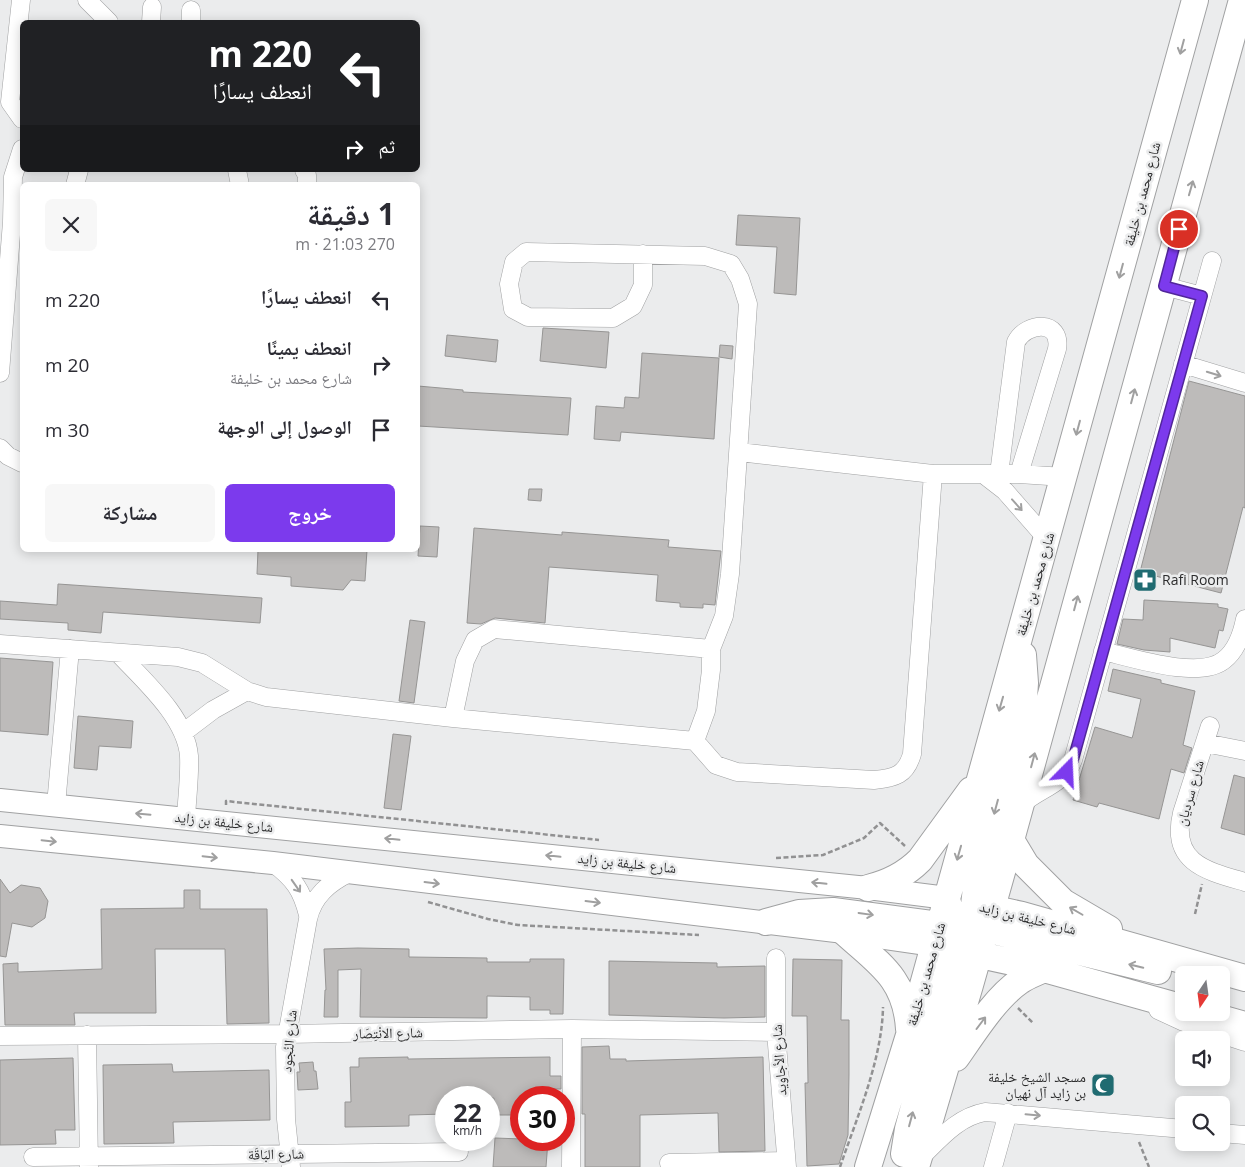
<!DOCTYPE html>
<html lang="ar">
<meta charset="utf-8">
<style>
:root{--surface:#fff;--page:#f7f7f7;--text:#2b2b33;--muted:#7c7c81;--accent:#7c3aed}
body{margin:0;font-family:"Open Sans","Noto Naskh Arabic",sans-serif;background:var(--page);color:var(--text);direction:rtl;height:100vh;display:flex;flex-direction:column;font-size:19px;white-space:nowrap}
*{box-sizing:border-box;margin:0}
p{font-size:16px;color:var(--muted)}
.icon{flex:none;width:28px;height:28px;fill:none;stroke:currentColor;stroke-width:2;stroke-linecap:round;stroke-linejoin:round}
.map{position:relative;flex:1;overflow:hidden;direction:ltr}
.side{position:absolute;left:20px;top:182px;width:400px;height:370px;display:flex;flex-direction:column;background:var(--surface);border-radius:8px;box-shadow:0 2px 12px #0003;direction:rtl}
.side>*{flex:none}
.guide{position:absolute;left:20px;top:20px;width:400px;height:152px;border-radius:8px;box-shadow:0 2px 12px #0003;direction:rtl;background:#202124;color:#fff;overflow:hidden}
.needle{width:32px;rotate:193deg}
.controls{position:absolute;left:1175px;top:966px;display:grid;gap:10px}
.controls a{display:grid;place-items:center;width:55px;height:55px;border-radius:8px;background:var(--surface);box-shadow:0 2px 12px #0003;font-size:25px}
.speed{position:absolute;left:435px;top:1086px;display:flex;gap:10px;font-size:25px;font-weight:700;text-align:center}
.speed>*{display:grid;place-content:center;width:65px;height:65px;border-radius:50%;background:var(--surface);box-shadow:0 2px 12px #0003;line-height:1}
.speed small{font-size:12px;font-weight:400}
.speed .limit{border:8px solid #d22;background:#fff;color:#111}
.pin{position:absolute;display:grid;place-items:center;width:42px;height:42px;color:#fff;margin:-21px;border:2px solid #fff;border-radius:50%;box-shadow:0 1px 5px #0007}
.me{position:absolute;width:55px;margin:-28px;rotate:21deg;stroke-linejoin:round;filter:drop-shadow(0 0 4px #0008)}
.turn{display:flex;align-items:center;gap:18px;height:105px;padding:0 25px;font-size:22px}
.turn .icon{width:65px;height:65px;stroke-width:2.5}
.turn b{display:block;font-size:35px;line-height:42px}
.then{display:flex;align-items:center;height:48px;padding:0 25px;background:#0003;gap:10px;font-size:19px}
.round{display:grid;place-items:center;flex:none;width:52px;height:52px;border-radius:8px;background:var(--page)}
.head{display:flex;align-items:center;justify-content:space-between;height:85px;padding:0 25px}
h1{font-size:30px;font-weight:700;line-height:38px}
.action{display:flex;gap:10px;margin-top:auto;padding:10px 25px}
.action a{flex:1;height:58px;border-radius:8px;background:var(--accent);color:#fff;font-size:20px;font-weight:700;line-height:58px;text-align:center}
.action a+a{background:var(--page);color:var(--text)}
ul{padding:0;list-style:none}
li{display:flex;align-items:center;gap:15px;height:65px;padding:0 25px}
li div{flex:1}
li b{display:block;font-size:19px}
li em{font-style:normal}
.map>svg:first-child{display:block}
.building{fill:#bdbbba;stroke:#969594}
.lines{fill:none;stroke-linecap:round;stroke-linejoin:round}
.minor-casing{stroke:#a0a1a2;stroke-width:19}
.major-casing{stroke:#a0a1a2;stroke-width:24}
.highway-casing{stroke:#a0a1a2;stroke-width:28}
.path{stroke:#919192;stroke-width:2.5;stroke-dasharray:5 2.5;stroke-linecap:butt}
.minor{stroke:#fff;stroke-width:18}
.major{stroke:#fff;stroke-width:22}
.highway{stroke:#fff;stroke-width:26}
.oneway{stroke:#a0a0a0}
.route-casing{stroke:#51269a;stroke-width:12}
.route{stroke:#7c3aed;stroke-width:9}
.labels{text-anchor:middle;stroke-width:5;stroke-linejoin:round;paint-order:stroke}
.street-label{font-size:14px;fill:#2c2c2d;stroke:#ebeced}
.poi-label{font-size:14px;fill:#2c2c2d;stroke:#ebeced;text-anchor:start}
</style>
<div class="map">
<svg width="1245" height="1167" viewBox="0 0 1245 1167">
<rect width="100%" height="100%" fill="#ebeced"/>
<path class="building" d="M738,215l62,3 -4,77 -22,-2 3,-46 -41,-2z
M543,328l66,4 -3,36 -66,-7z
M447,335l51,5 -2,22 -51,-6z
M720,345l13,1 -1,13 -13,-2z
M642,353l77,5 -5,81 -93,-7 -1,9 -26,-2 2,-33 28,2 1,-11 14,1z
M1189,381l56,15v112l-2,-1 -22,86 -81,-21z
M418,386l45,4v2l108,6 -3,37 -150,-9z
M529,489h13l-1,12 -13,-1z
M420,526l19,1 -2,30 -19,-1z
M474,528l88,7v-3l107,8 -1,7 53,4 -6,54 -12,-1v4l-23,-1v-4l-24,-2 2,-26 -109,-8 -4,56 -50,-5 -14,6 -14,-1z
M258,550l48,1v-1h61l-2,31 -14,-1 -8,10 -52,-4v-9l-34,-3z
M58,584l204,14 -2,25 -157,-11 -2,21 -33,-3v-7l-68,-4v-18l57,4z
M1144,600l74,4v3l10,2 -5,22 -4,-1 -4,18 -45,-10v14l-26,-2 -27,-6 6,-25 20,1z
M410,620l15,2 -11,81 -15,-2z
M0,658l53,4 -5,73 -48,-4z
M1113,669l48,11v3l34,8 -12,54 9,3 -8,25 -13,-4 -12,50 -60,-16 -2,4 -24,-7 22,-73 37,11 1,-3 8,-36 -33,-8z
M78,716l55,5 -2,27 -32,-2 -2,24 -23,-2z
M393,734l18,2 -10,74 -17,-2z
M1234,775l11,3v57l-24,-7z
M0,879l10,14 11,-8 19,3 8,13 -3,17 -13,9 -20,-4 -6,34 -6,-1z
M184,890h16v19h67l2,114 -42,1 -2,-75h-70l1,64h-82l1,12h-70l-2,-61 15,-1v9l84,-3 -1,-60 83,-1z
M358,948l51,1v8l78,1v4h43v-3h34l-1,55h-13v-4h-20v-13l-43,-1v22l-127,-1 1,-48 -23,1v47h-14l1,-27h1l-2,-41z
M793,959l49,1 -1,60h8v54l-1,61 -9,29 -32,2 -2,-83h3l-1,-67h-15z
M609,961l108,2v4l48,-1v51l-41,1 -115,-3z
M609,1046l1,13h16v2l137,-4 2,94 -46,1 -1,-39 -78,2v52h-55v-53h-3v-67z
M408,1057v2l142,-2v19h11v13h-11v9h-29v17h-27v-17h-48v16l-37,1v11l-64,1v-25h6l-1,-35h9v-9z
M73,1058l2,72h-20l1,14 -56,1v-85z
M313,1062l1,9h2l2,18 -20,1 -1,-18h3l-1,-9z
M172,1064l1,8 96,-2 1,50 -97,2 1,21 -70,1 -1,-79z
M495,1138l53,2 -2,27h-53z"/>
<g class="lines">
<g class="minor-casing">
<path id="minor" d="M21,0l-11,102 12,17
M87,0l22,22
M151,22l1,-15
M191,22v-12
M237,170l3,15
M304,170l3,5v10
M75,185l4,-15
M643,254v31l-10,21 -20,12 -85,-1 -15,-8 -4,-25 5,-22 12,-10 179,4 26,8 9,15 8,25 -18,270 -6,42 -13,33v21l-5,41 -11,30
M1164,286l38,10
M1183,364l62,19
M0,373l12,-151 1,-45 9,-28
M0,448l8,8 14,7
M739,452l194,22h86l45,3
M983,474l22,17 42,48
M999,474l17,-132c10,-20 46,-23 41,7l-38,125
M0,644l178,13 24,6 45,28 19,6 187,21 242,23 21,24 21,7 137,8c21,-2 32,-5 38,-26l21,-280
M1103,651c30,7 97,29 121,9 13,-10 18,-26 21,-41
M118,653c25,27 68,64 71,103 1,20 -2,41 -3,62
M453,718l12,-57 10,-21 19,-11 217,20
M1210,726l-28,87c-12,50 25,58 63,69
M184,732l29,-22 34,-19
M1205,743l40,8
M56,805l14,-156
M1021,805c18,-17 42,-19 52,-45l139,-499
M273,863c21,16 29,27 35,52
M776,958v74l11,135
M1158,1010l26,12 61,20
M87,1035l2,132
M0,1036l286,-2 286,-5 204,3
M1221,1133l24,2
M33,1157l426,-5
M919,1159c20,-19 38,-42 66,-47l199,17
M669,1163l117,-2
M291,1167l-5,-48 -1,-72 23,-128c5,-23 21,-36 41,-46
M571,1167l1,-138
M993,1167l15,-54"/>
</g>
<g class="major-casing">
<path id="major" d="M0,800l868,88 79,10
M0,836l273,27 571,69 90,13"/>
</g>
<g class="highway-casing">
<path id="highway" d="M1011,840l15,25 37,37 46,27
M868,888c21,-5 37,-13 52,-28l51,-70
M976,905l46,10 223,63
M766,922l33,-9 34,-2 106,14 16,-3
M844,932c34,31 62,46 65,97
M970,932l16,-3 172,42
M976,942c-8,-41 6,-81 16,-121 11,-41 22,-82 32,-123l1,-15 -2,-28
M962,951l82,18 140,39
M1199,1012l46,13
M956,1058c17,-24 39,-60 64,-77 7,-5 16,-8 24,-12
M904,1154l4,-25 48,-179v-15l-8,-32
M868,1167l42,-135 72,-260 213,-772
M916,1167l54,-182 41,-145 231,-840"/>
</g>
<path class="path" d="M226,805v-4l373,39
M776,858l47,-3 41,-17 16,-15 25,23
M428,902l60,17 30,6 181,10
M1195,914l7,-30
M1018,1008l15,15
M1139,1142l10,25
M840,1167c17,-50 42,-107 43,-160"/>
<use href="#minor" class="minor"/>
<use href="#major" class="major"/>
<use href="#highway" class="highway"/>
</g>
<defs><path id="oneway-shaft" d="M-6 0H5M1.5-3L5.5 0L1.5 3" fill="none" stroke-width="1.6" stroke-linecap="round" stroke-linejoin="round" transform="scale(1.25)"/></defs>
<g class="oneway">
<use href="#oneway-shaft" transform="translate(1182 47) rotate(105)"/>
<use href="#oneway-shaft" transform="translate(1191 188) rotate(-74)"/>
<use href="#oneway-shaft" transform="translate(1121 271) rotate(105)"/>
<use href="#oneway-shaft" transform="translate(1214 374) rotate(17)"/>
<use href="#oneway-shaft" transform="translate(1133 396) rotate(-75)"/>
<use href="#oneway-shaft" transform="translate(1078 428) rotate(105)"/>
<use href="#oneway-shaft" transform="translate(1017 505) rotate(48)"/>
<use href="#oneway-shaft" transform="translate(1076 603) rotate(-75)"/>
<use href="#oneway-shaft" transform="translate(1001 704) rotate(106)"/>
<use href="#oneway-shaft" transform="translate(1033 760) rotate(-75)"/>
<use href="#oneway-shaft" transform="translate(996 807) rotate(105)"/>
<use href="#oneway-shaft" transform="translate(143 814) rotate(-175)"/>
<use href="#oneway-shaft" transform="translate(392 839) rotate(-174)"/>
<use href="#oneway-shaft" transform="translate(49 841) rotate(6)"/>
<use href="#oneway-shaft" transform="translate(959 853) rotate(106)"/>
<use href="#oneway-shaft" transform="translate(553 856) rotate(-174)"/>
<use href="#oneway-shaft" transform="translate(210 857) rotate(6)"/>
<use href="#oneway-shaft" transform="translate(432 883) rotate(7)"/>
<use href="#oneway-shaft" transform="translate(819 883) rotate(-174)"/>
<use href="#oneway-shaft" transform="translate(296 886) rotate(55)"/>
<use href="#oneway-shaft" transform="translate(593 902) rotate(7)"/>
<use href="#oneway-shaft" transform="translate(1076 911) rotate(-150)"/>
<use href="#oneway-shaft" transform="translate(866 914) rotate(8)"/>
<use href="#oneway-shaft" transform="translate(1136 966) rotate(-166)"/>
<use href="#oneway-shaft" transform="translate(981 1023) rotate(-53)"/>
<use href="#oneway-shaft" transform="translate(1033 1115) rotate(5)"/>
<use href="#oneway-shaft" transform="translate(911 1119) rotate(-75)"/>
</g>
<g class="lines">
<g class="route-casing">
<path id="route" d="M1067,772l6,-12 129,-464 -38,-10 15,-57"/>
</g>
<use href="#route" class="route"/>
</g>
<defs>
<g id="pharmacy-square" transform="scale(1.25)"><rect x="-9" y="-9" width="18" height="18" rx="4" fill="#206b71" stroke="#ebeced"/><path d="M-2-6h4v4h4v4h-4v4h-4v-4h-4v-4h4Z" fill="#fff"/></g>
<g id="mosque-square" transform="scale(1.25)"><rect x="-9" y="-9" width="18" height="18" rx="4" fill="#206b71" stroke="#ebeced"/><path d="M3.5-4.9A6 6 0 1 0 3.5 4.9A5 5 0 1 1 3.5-4.9Z" fill="#fff"/></g>
</defs>
<g fill-rule="evenodd">
<use href="#pharmacy-square" x="1145" y="580"/>
<use href="#mosque-square" x="1103" y="1085"/>
</g>
<g class="labels">
<g class="street-label">
<text transform="translate(1142 194) rotate(-75)" y="5">شارع محمد بن خليفة</text>
<text transform="translate(1035 584) rotate(-74)" y="5">شارع محمد بن خليفة</text>
<text transform="translate(1190 793) rotate(-74)" y="5">شارع سرديان</text>
<text transform="translate(224 822) rotate(6)" y="5">شارع خليفة بن زايد</text>
<text transform="translate(627 863) rotate(6)" y="5">شارع خليفة بن زايد</text>
<text transform="translate(1028 918) rotate(14)" y="5">شارع خليفة بن زايد</text>
<text transform="translate(926 974) rotate(-74)" y="5">شارع محمد بن خليفة</text>
<text transform="translate(388 1033) rotate(-1)" y="5">شارع الانْتِصَار</text>
<text transform="translate(289 1041) rotate(-85)" y="5">شارع النُجود</text>
<text transform="translate(779 1060) rotate(-94)" y="5">شارع الأجاويد</text>
<text transform="translate(276 1154) rotate(-1)" y="5">شارع البَاقَة</text>
</g>
<g class="poi-label">
<text x="1162" y="585">Rafi Room</text>
<text x="1086" y="1082" text-anchor="end">مسجد الشيخ خليفة<tspan x="1086" dy="16">بن زايد آل نهيان</tspan></text>
</g>
</g>
</svg>
<div class="controls">
<a><svg class="needle" viewBox="-14 -14 28 28"><path d="M0-13l5 13h-10z" fill="#e53935"/><path d="M0 13l5-13h-10z" fill="#7c7c81"/></svg></a>
<a><svg class="icon" aria-label="sound" viewBox="0 0 24 24"><path d="M4 9h4l5-4v14l-5-4H4zM17 9q2 3 0 6"/></svg></a>
<a><svg class="icon" aria-label="search" viewBox="0 0 24 24"><circle cx="10" cy="10" r="6"/><path d="M15 15l6 6"/></svg></a>
</div>
<div class="speed"><div>22<small>km/h</small></div><div class="limit">30</div></div>
<div class="pin" style="left:1179px;top:229px;background:#d93025"><svg class="icon" aria-label="arrive" viewBox="0 0 24 24"><path d="M6 21V4h12l-3 4 3 4H6"/></svg></div>
<svg class="me" style="left:1067px;top:772px" viewBox="-20 -20 40 40"><path d="M0-17L14 15 0 8-14 15z" fill="#7c3aed" stroke="#fff" stroke-width="4"/></svg>
<div class="guide">
<div class="turn"><svg class="icon" aria-label="left" viewBox="0 0 24 24"><path d="M17 20v-9H6M10 6l-5 5 5 5"/></svg><div><b>220 m</b>انعطف يسارًا</div></div>
<div class="then">ثم<svg class="icon" aria-label="right" viewBox="0 0 24 24"><path d="M7 20v-9h11M14 6l5 5-5 5"/></svg></div>
</div>
<section class="side">
<div class="head"><div><h1>1 دقيقة</h1><p>270 m · 21:03</p></div><a class="round"><svg class="icon" aria-label="close" viewBox="0 0 24 24"><path d="M6 6l12 12M18 6L6 18"/></svg></a></div>
<ul>
<li><svg class="icon" aria-label="left" viewBox="0 0 24 24"><path d="M17 20v-9H6M10 6l-5 5 5 5"/></svg><div><b>انعطف يسارًا</b></div><em>220 m</em></li>
<li><svg class="icon" aria-label="right" viewBox="0 0 24 24"><path d="M7 20v-9h11M14 6l5 5-5 5"/></svg><div><b>انعطف يمينًا</b><p>شارع محمد بن خليفة</p></div><em>20 m</em></li>
<li><svg class="icon" aria-label="arrive" viewBox="0 0 24 24"><path d="M6 21V4h12l-3 4 3 4H6"/></svg><div><b>الوصول إلى الوجهة</b></div><em>30 m</em></li>
</ul>
<div class="action"><a>خروج</a><a>مشاركة</a></div>
</section>
</div>
